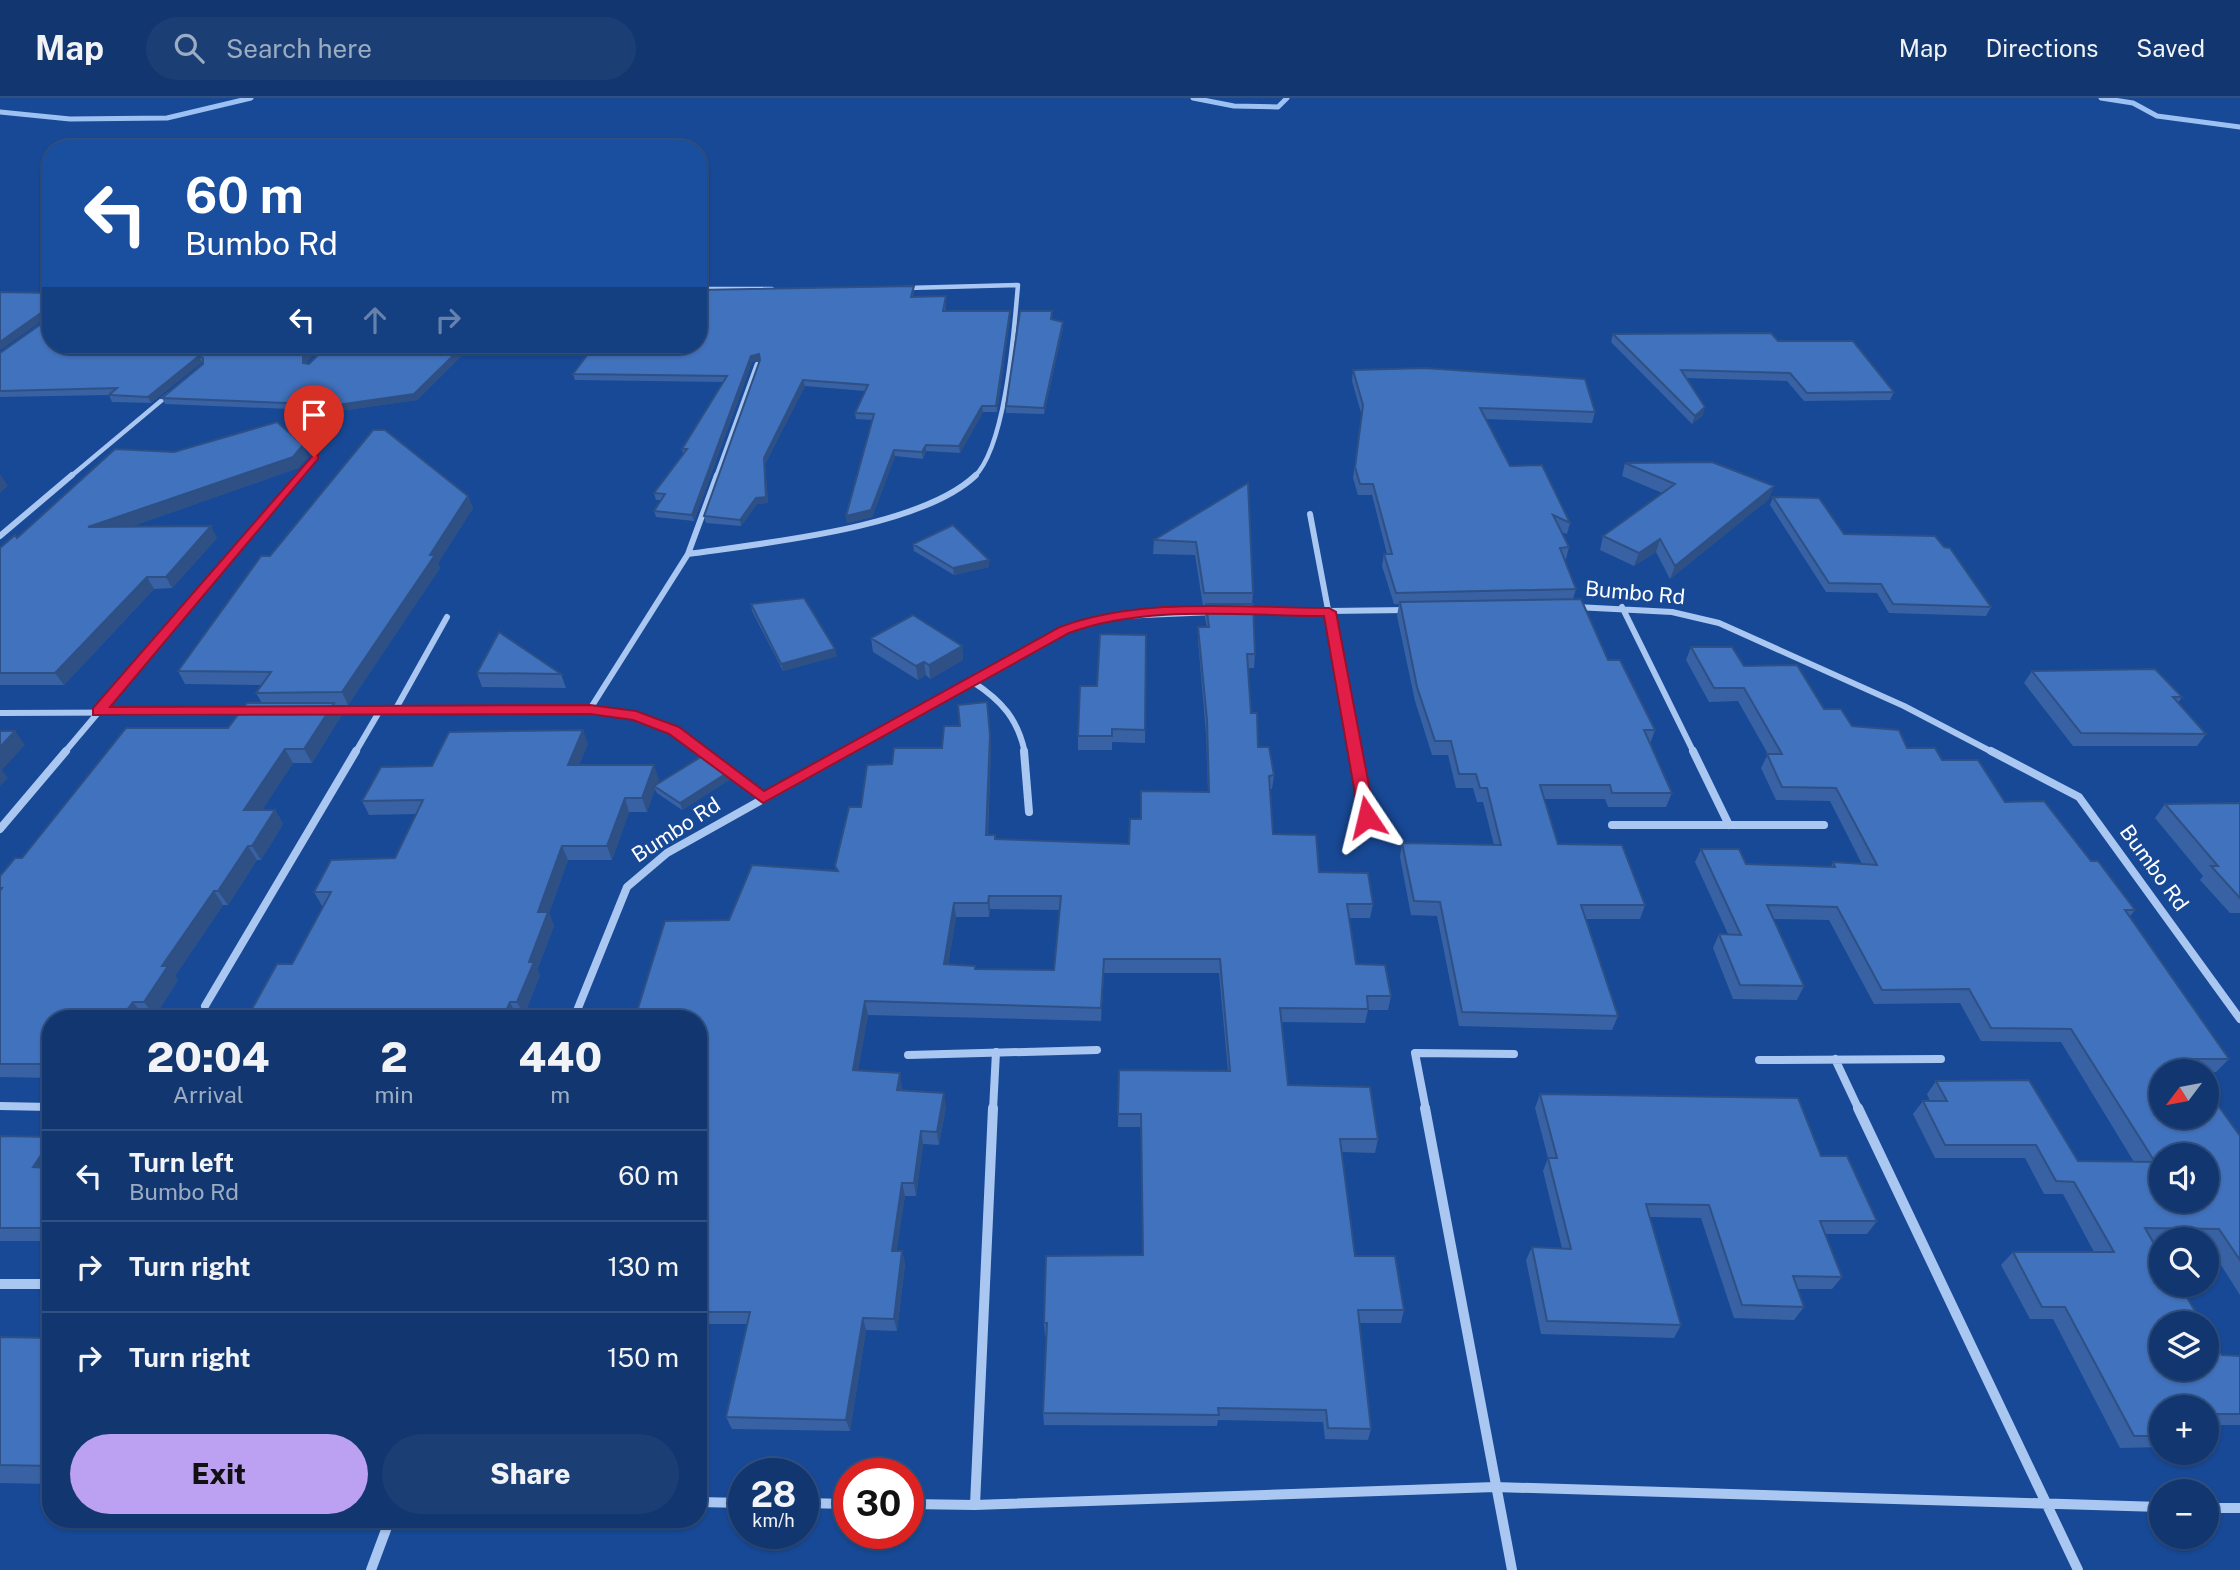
<!DOCTYPE html>
<meta charset="utf-8">
<style>
:root{--surface:#123770;--page:#1b3f75;--text:#f1f3f6;--muted:#9cacc3;--line:#315183;--accent:#bca0f2}
body{margin:0;font-family:"Public Sans",sans-serif;background:var(--page);color:var(--text);height:100vh;display:flex;flex-direction:column;font-size:26px;white-space:nowrap}
*{box-sizing:border-box;margin:0}
p{font-size:23px;color:var(--muted)}
.icon{flex:none;width:38px;height:38px;fill:none;stroke:currentColor;stroke-width:2;stroke-linecap:round;stroke-linejoin:round}
.map{position:relative;flex:1;overflow:hidden}
.side{position:absolute;left:42px;top:912px;width:665px;height:518px;display:flex;flex-direction:column;background:var(--surface);border-radius:28px;box-shadow:0 2px 5px #0004,0 0 0 2px var(--line)}
.side>*{flex:none}
.hud{position:absolute;left:42px;top:42px;width:665px;height:214px;border-radius:28px;box-shadow:0 2px 5px #0004,0 0 0 2px var(--line);background:#1a4fa0;color:#fff;overflow:hidden}
.needle{width:46px;rotate:238deg}
.controls{position:absolute;left:2149px;top:961px;display:grid;gap:14px}
.controls a{display:grid;place-items:center;width:70px;height:70px;border-radius:50%;background:var(--surface);box-shadow:0 2px 5px #0004,0 0 0 2px var(--line);font-size:35px}
.speed{position:absolute;left:728px;top:1360px;display:flex;gap:14px;font-size:35px;font-weight:700;text-align:center}
.speed>*{display:grid;place-content:center;width:91px;height:91px;border-radius:50%;background:var(--surface);box-shadow:0 2px 5px #0004,0 0 0 2px var(--line);line-height:1}
.speed small{font-size:18px;font-weight:400}
.speed .limit{border:10px solid #d22;background:#fff;color:#111}
.pin{position:absolute;display:grid;place-items:center;width:60px;height:60px;color:#fff;margin:-72px -30px;border-radius:50% 50% 50% 0;rotate:-45deg;box-shadow:0 0 7px #0007}
.pin .icon{rotate:45deg}
.me{position:absolute;width:77px;margin:-38px;rotate:350deg;stroke-linejoin:round;filter:drop-shadow(0 0 5px #0008)}
.turn{display:flex;align-items:center;gap:24px;height:147px;padding:0 28px;font-size:32px}
.turn .icon{width:91px;height:91px;stroke-width:2.5}
.turn b{display:block;font-size:49px;line-height:60px}
.lanes{display:flex;align-items:center;height:66px;padding:0 28px;background:#0003;justify-content:center;gap:35px;direction:ltr}
.lanes .off{opacity:.35}
.eta{display:flex;justify-content:space-evenly;align-items:center;height:119px;text-align:center}
.eta b{font-size:42px;font-weight:800;line-height:49px}
.primary-button{display:flex;gap:14px;margin-top:auto;padding:14px 28px}
.primary-button a{flex:1;height:80px;border-radius:42px;background:var(--accent);color:#111;font-size:28px;font-weight:800;line-height:80px;text-align:center}
.primary-button a+a{background:var(--page);color:var(--text)}
ul{padding:0;list-style:none}
li{display:flex;align-items:center;gap:21px;height:91px;padding:0 28px;border-top:2px solid var(--line)}
li div{flex:1}
li b{display:block;font-size:26px}
li em{font-style:normal}
header{display:flex;align-items:center;gap:42px;box-sizing:border-box;height:98px;padding:0 35px;background:var(--surface);border-bottom:2px solid var(--line)}
header strong{font-size:33px}
nav{display:flex;gap:38px;margin-inline-start:auto;font-size:24px}
.search{width:490px;height:63px;background:var(--page);display:flex;align-items:center;gap:18px;box-sizing:border-box;padding:0 24px;border-radius:38px;color:var(--muted);font-size:26px}
.map>svg:first-child{display:block}
.lines{fill:none;stroke-linecap:round;stroke-linejoin:round}
.stream{stroke:#9dc1f3;stroke-width:5}
.minor-far3{stroke:#aac7f1;stroke-width:4.5}
.minor-far2{stroke:#aac7f1;stroke-width:6}
.minor-far1{stroke:#aac7f1;stroke-width:8}
.minor{stroke:#aac7f1;stroke-width:10}
.wall{fill:#3862a3;fill-rule:evenodd}
.shaded-wall{fill:#2e5084}
.building{fill:#4172bd;stroke:#2e5084;stroke-width:2;fill-rule:evenodd}
.route{fill:#e11d48;stroke:#92132f;stroke-width:2}
.labels{text-anchor:middle;stroke-width:5;stroke-linejoin:round;paint-order:stroke}
.street-label{font-size:21px;fill:#fff;stroke:#184996}
</style>
<header>
<strong>Map</strong>
<div class="search"><svg class="icon" aria-label="search" viewBox="0 0 24 24"><circle cx="10" cy="10" r="6"/><path d="M15 15l6 6"/></svg>Search here</div>
<nav><a>Map</a><a>Directions</a><a>Saved</a></nav>
</header>
<div class="map">
<svg width="2240" height="1472" viewBox="0 0 2240 1472">
<rect width="100%" height="100%" fill="#184996"/>
<g class="lines">
<path class="stream" d="M1193,0l41,8 44,1 9,-9
M2101,0l32,5 24,13 83,11
M0,14l70,7 97,-1 84,-20"/>
<path class="minor-far3" d="M907,190l111,-3c-4,45 -12,162 -44,192
M698,191h74
M70,379l98,-82
M297,379l17,-20
M716,379l41,-113"/>
<path class="minor-far2" d="M1310,416l45,239
M0,438l72,-61
M688,456c76,-11 233,-26 288,-79
M1576,509l96,5 47,11 185,83 90,47
M1622,509l72,146
M1244,514l163,-2
M973,584c29,19 45,37 52,71
M590,611l98,-155 29,-79
M330,614l260,-3 46,6 38,15 30,23
M394,614l53,-95
M0,615l248,-1
M64,655l235,-278
M355,655l24,-41
M846,655l219,-123 55,-14 94,-4"/>
<path class="minor-far1" d="M702,653l61,47
M1024,653l5,61
M1355,653l12,66
M1693,653l36,74
M1991,653l88,46 161,222
M1612,727h212
M0,731l66,-78
M205,908l151,-255
M574,920l53,-131 40,-34 182,-102
M908,957l189,-5
M1835,961l24,51
M1759,962l182,-1
M0,1008l51,1
M993,1012l3,-58
M1426,1012l-11,-57 99,1"/>
<path class="minor" d="M1425,1010l87,462
M1858,1010l220,462
M0,1186h51
M698,1404l46,1
M803,1405l46,1
M908,1406l67,1 520,-18 666,20
M975,1407l18,-397
M2207,1410h33
M371,1472l19,-51"/>
</g>
<path class="wall" d="M914,188l-1,11 33,5 -1,9h65v6l-13,95h-14l-23,41 -34,-2 -3,8 -28,-3 -23,61 -25,6 -1,-7 26,-96 -16,-1 -1,-6 10,-22 -60,-5 -40,78 3,39 -11,1 -16,22 -35,-3 -2,-7 56,-156 -8,2 -58,159 -38,-4 -2,-6 7,-11h-5l-2,-7 29,-39 -1,-5 41,-67 -148,-2 -2,-6 13,-18 -52,-2 -2,-6z
M0,194l51,1v24l-3,-1 -48,34z
M1052,219v2l11,9 -19,86 -38,-1v-7z
M50,220l259,46 19,-19h120l18,6 -49,49 -78,11 -174,-7 -3,-6 41,-34 -1,-2 -51,41 -39,-1 -3,-7 -109,2v-44z
M1613,236l165,7 116,51 -4,8 -86,1 -17,-20 -101,-3 17,37 -11,9 -81,-82z
M1353,272l242,42 -3,11 -107,-4 25,47 60,57 -3,11 -6,-2 8,15 -3,12h-1l11,30 -3,10 35,61 47,70 -5,14 22,49 -6,14h-58l-3,-8h-61l14,45 87,61 -5,14h-54l32,97 -6,14 -153,-4 -22,-110 -26,-1 -11,-58 2,-14 92,2 -11,-43h-6l-4,-14h-17l-8,-33h-16l-17,-54 -18,-85 2,-12h-5l-12,-38 2,-12h3l-15,-59h-14l-5,-17 9,-62 -10,-35z
M174,354l134,5 -10,11 -168,59 87,11 -45,50 -18,1 -90,96h-64v-137z
M1625,365l144,36 -99,80 -14,-27 -22,14 -34,-16 3,-14 59,-43 -40,-17z
M1248,385l5,110 -1,11 3,50 -1,14h-6l3,45 7,34 16,28 -2,14h-2l3,45 46,38 54,32 -3,14h-21l7,46 35,32 -3,14h-20l-3,13 -84,-1 7,63 90,54 -3,14 -33,-1 13,104 49,54 -3,13h-42l12,106 -3,11 -43,-1 -2,-17 -105,-2 -1,6 -173,-1 -1,-12 3,-77h-1l-1,-13 99,-68 -2,-128h-23l1,-57 109,1 -9,-98h-115l-3,48 -233,-6 -10,55 44,17v3l44,17 -7,38 -16,-1 -7,52h-11l-9,55h6l3,13 -8,67 -31,-1 -16,101 -118,-2 -6,-12 21,-93h-49v-306l31,-98 107,-49 -1,-5 26,-59 31,-43 99,-15 -3,86h7l1,4 133,5 12,-25 67,-27 -2,-58 -8,-94v-13h9l-2,-9 1,-12h-3l-8,-51 -42,-1 1,-14zM990,811l70,1 -6,60 -78,-1 -1,-3 -27,-1 8,-48h33z
M468,398l5,12 -35,55 2,5 -92,137h-13l6,11 -29,47h-19l-31,47h13l8,14 -22,36h-4l-29,45h-5l-48,71 3,4 -23,36h-11l-2,2h-91v60l-51,-1v-201l22,-18 206,-130 34,-25 -6,-10 6,-8 -77,-1 -7,-13 92,-115z
M1773,399l71,37 147,73 -5,9 -97,-3 -12,-20 -51,-1 -56,-87z
M913,446l76,23 -35,8 -40,-24z
M751,506l86,52 -54,15 -31,-60z
M1146,537l-1,108 -33,-1v8h-34v-14l19,-50z
M871,540l91,8 1,14 -33,19 -4,-4 -8,5 -45,-28z
M1691,549l53,19 80,43 28,17 55,22 35,12 149,101 44,49 -5,6 99,143 -13,13h-9v-1h-46l79,65v159l-33,-52v-4h-46v2h-9l70,114 18,1v69h-33v-18h-46v40l-41,1 -67,-129h-23l-29,-54 12,-13h81l-31,-58h-19l-19,-36h-90l-22,-44 10,-13h7l-3,-7 9,-13 142,80 56,1 -73,-120 -80,-1 -21,-38 -86,1 -45,-84 -56,-1 31,67 -7,14 -64,-1 -20,-51 6,-14h9l-33,-72 6,-13 45,15 85,3 2,-5 29,2 -32,-63 -54,-1 -15,-32 7,-14 -30,-53 -29,1 -23,-42z
M2032,573l150,26 -4,6 28,31 -9,12h-124l-49,-63z
M477,575l84,1 5,14 -84,-1z
M588,646l-9,21 80,14 -2,5 70,-11 2,7 -47,30 -25,-17 -2,-4 -8,23h-18l-17,48h-44l-19,53 5,13 -17,44 3,5 -16,41h-7l-1,2h-269l45,-54 31,-58h-1l-8,-14 81,-34 22,-44 -48,1 -7,-14 70,-35z
M2240,705v110h-10l-30,-33 3,-4 -48,-58 10,-14z
M1540,996l281,62 56,65 -10,13h-42l17,43 -10,12h-35l7,18 -10,13 -60,-2 -33,-100 -51,-1 31,108 -7,13 -133,-4 -15,-74 6,-13 30,1 -19,-77 5,-13 -13,-50z
M0,1038l51,1v106l-2,-2h-49z
M0,1239l51,1v146l-51,-1z"/>
<path class="shaded-wall" d="M45,212l3,6 -48,34v-8z
M1010,213v6l-13,95 -1,-6z
M1063,224v6l-19,86v-6z
M314,247h9l-17,18 -1,6 -2,-6v-6z
M464,247l2,6 -49,49 -78,11 -2,-6z
M759,256l1,6 -8,2 -58,159 -2,-6 59,-159z
M199,258l3,6 -51,41 -3,-6z
M803,282l2,6 -40,78 3,39 -11,1 -16,22 -1,-6 24,-62z
M982,308l1,6 -23,41 -1,-7z
M1705,309l-2,8 -11,9 3,-8z
M303,347l5,12 -10,11 -202,71 -8,-12z
M926,347v6l-3,8 -1,-7z
M894,352l1,6 -23,61 -25,6 -1,-7z
M1,377l7,11 -8,7v-17z
M1774,388l-5,13 -99,80 5,-13z
M468,398l5,12 -35,55 2,5 -92,137 -6,-13z
M211,428l6,12 -45,50 -6,-11z
M1660,441l-4,13 -22,14 5,-13z
M989,462v7l-35,8 -1,-7z
M147,479l7,12 -90,96 -9,-12z
M962,548l1,14 -33,19 -1,-14z
M835,551l2,7 -54,15 -2,-7z
M924,564l2,13 -8,5 -2,-14z
M334,605l7,13 -29,47 -8,-14z
M583,632l5,14 -15,35 -5,-14z
M15,633l10,14 -23,25 6,8 -8,8v-39z
M990,637l1,14 -4,100 -1,-14z
M285,651l8,14 -40,61 -9,-14z
M654,667l5,14 -3,8 -2,-1 1,3 -8,23 -5,-14z
M727,675l2,7 -47,30 -2,-7z
M625,700l4,14 -17,48 -5,-14z
M275,712l8,14 -22,36 -9,-14z
M248,748l9,14 -29,45 -10,-14z
M562,748l6,14 -19,53 5,13 -17,44 3,5 -16,41 -7,-14 12,-40 9,-50z
M214,793l9,14 -48,71 3,4 -23,36 -11,-14 18,-36z
M989,798l1,13 -1,8 -1,-14z
M954,805l2,14 -10,61 -2,-14z
M1104,861v14l-3,48v-13z
M865,903l3,14 -12,69 -3,-14z
M133,904l11,14 -2,2h-21z
M510,904l7,14 -1,2h-13z
M900,975l2,14 -3,16 -2,-13z
M944,995l2,14 -7,38 -2,-13z
M921,1033l2,13 -7,52 -2,-13z
M51,1042v34l-18,-7z
M902,1085l3,13 -10,68 -3,-13z
M902,1153l3,13 -8,67 -3,-12z
M863,1220l3,12 -16,101 -4,-11z"/>
<path class="building" d="M914,188l-3,11 35,-1 -3,15h67l-14,95h-14l-23,40 -33,-1 -4,7 -28,-2 -23,60 -25,6 28,-102 -19,-1 13,-28 -65,-5 -39,78 2,39 -10,1 -16,22 -36,-4 56,-156 -1,-6 -8,2 -59,159 -38,-4 11,-17 -11,-1 33,-44h-5l45,-73 -154,-2 18,-24 -59,-2 2,-3h164v-55z
M0,194l51,1v19l-6,-2 -45,32z
M1020,213h32l-1,8 12,3 -19,86 -38,-2z
M51,219v28h263l-11,12v6l6,1 19,-19h136l-50,49 -77,11 -175,-7 41,-34v-6l-4,-2 -51,41 -39,-2 8,-7 -117,3v-38z
M1771,235l7,8h75l41,51 -87,1 -17,-20 -109,-3 24,37 -10,9 -82,-82z
M1425,270l160,11 10,33 -115,-4 30,58 32,-1 28,58 -17,-8 16,32 -9,1 16,41 -180,4 -12,-39h8l-19,-70h-13l-5,-17 8,-62 -10,-35z
M277,324l26,23 -10,12 -205,70 123,-1 -45,51h-19l-92,96h-55v-125l15,-13 2,3 98,-89 59,3z
M373,332h12l83,66 -38,59h5l-93,137 -86,1 15,-21 -93,-1 83,-115h9z
M1712,364l62,24 -99,80 -15,-27 -21,14 -36,-17 72,-52 -50,-21z
M1248,385l5,110h-49l-8,-51 -42,-2z
M1773,399l46,1 25,36 91,2 9,11 6,1 41,59 -98,-3 -12,-20 -52,-1z
M953,427l36,35 -36,8 -40,-24z
M804,500l31,51 -54,15 -30,-60z
M1581,501l27,61h12l35,70h-11l28,63h-60l-2,-8h-70l18,59 64,1 23,60h-64l37,111 -156,-4 -22,-110 -26,-1 -12,-58 99,2 -14,-57h-7l-4,-14h-17l-8,-33h-16l-18,-54 -17,-85z
M1206,506h47l2,50h-8l4,59h6l1,34h11l5,28 -5,1 4,58 43,1 3,37 49,1 5,31h-26l9,60 29,1 6,31h-24l1,13 -88,-1 8,77 82,2 8,52h-38l15,117h40l9,54h-46l13,119 -43,-1 -2,-18 -108,-2 1,7 -176,-2 4,-90h-3l2,-67 97,-1 -2,-141h-23l1,-44 111,1 -10,-112h-116l-3,49 -236,-7 -12,69 47,3 -3,17 47,3 -7,39 -16,-1 -7,52h-12l-10,68h10l-8,68 -31,-1 -17,102 -120,-3 24,-105h-52v-257l2,-5h-2v-32h-63l30,-97 64,-1 23,-55 86,6 -3,-5 14,-59h12l6,-42 25,-1 2,-16h48l2,-22h16l-2,-21 29,-3 3,33 -4,100h9v4l134,5 1,-25h11v-28l68,1 -2,-72 -9,-93h11zM989,798h72l-7,74 -79,-1v-3l-31,-2 10,-61h34z
M913,517l49,31 -33,19 -5,-3 -8,4 -45,-28z
M499,534l62,42 -84,-1z
M1100,536l46,1 -1,95 -33,-1v7h-34l2,-50h17z
M1691,549h41l12,19 53,-1 27,44h17l11,17 47,4 8,18h28l7,12h36l27,42 39,-1 47,60h7l37,49h-10l104,149h-44l8,12h-32v45h46v-26l33,46v124l-21,-31 -74,-1 16,28v28h18l23,39h-41v45h46v-38l15,25 18,1v58h-33v-7h-46v29h-27l-69,-129h-23l-29,-55h101l-40,-70 -18,-1 -20,-36h-91l-22,-44h24l-11,-20 93,-1 49,81 77,1 -84,-133 -80,-1 -22,-39 -87,1 -45,-83 -70,-2 37,81 -64,-1 -21,-51 22,1 -40,-86h38l7,15 89,3 -2,-5 44,3 -41,-77 -54,-1 -15,-33h15l-38,-66h-30zM2161,1057h46v45h-46z
M2155,571l27,28h-9l33,37 -125,-1 -49,-62z
M247,605h87l-30,46h-19l-41,61h31l-23,36h-4l-30,45h-4l-52,75h6l-24,36h-11l-12,16h-70v46h-51v-173l2,-3h-2v-12l15,-18h7l104,-130h102z
M583,632l-15,35h86l-12,33h-17l-18,48h-45l-24,66h10l-19,50h5l-17,40h-7l-7,16h-256l30,-54h15l39,-72h-17l17,-32 64,-2 28,-58 -61,1 19,-34 51,-1 17,-34z
M0,633h15l-15,16z
M704,657l23,18 -47,30 -26,-17z
M2240,705v95l-29,-32h7l-53,-62z
M1540,996l258,4 23,58h26l30,65h-57l22,56 -49,-1 11,31 -62,-2 -33,-100 -63,-1 35,121 -134,-4 -15,-74 39,2 -23,-91h9z
M0,1038l51,1v3l-18,27 18,1v69h-6l6,-9h-51z
M0,1239l51,1v128l-51,-1z"/>
<path class="route" d="M314,356l4,1v4l-208,248 480,-2 46,6 43,16 85,64 296,-164c84,-31 181,-19 269,-19l7,4 39,205 -8,5 -8,-5 -35,-201c-82,0 -178,-12 -255,17l-306,170 -94,-69 -36,-14 -43,-6 -497,1v-7z"/>
<g class="labels">
<g class="street-label">
<text transform="translate(1635 495) rotate(5)" y="7">Bumbo Rd</text>
<text transform="translate(676 732) rotate(-33)" y="7">Bumbo Rd</text>
<text transform="translate(2154 770) rotate(54)" y="7">Bumbo Rd</text>
</g>
</g>
</svg>
<div class="controls">
<a><svg class="needle" viewBox="-14 -14 28 28"><path d="M0-13l5 13h-10z" fill="#e53935"/><path d="M0 13l5-13h-10z" fill="#9cacc3"/></svg></a>
<a><svg class="icon" aria-label="sound" viewBox="0 0 24 24"><path d="M4 9h4l5-4v14l-5-4H4zM17 9q2 3 0 6"/></svg></a>
<a><svg class="icon" aria-label="search" viewBox="0 0 24 24"><circle cx="10" cy="10" r="6"/><path d="M15 15l6 6"/></svg></a>
<a><svg class="icon" aria-label="layers" viewBox="0 0 24 24"><path d="M12 4l9 5-9 5-9-5zM3 14l9 5 9-5"/></svg></a>
<a>+</a>
<a>−</a>
</div>
<div class="speed"><div>28<small>km/h</small></div><div class="limit">30</div></div>
<div class="pin" style="left:314px;top:359px;background:#d93025"><svg class="icon" aria-label="arrive" viewBox="0 0 24 24"><path d="M6 21V4h12l-3 4 3 4H6"/></svg></div>
<svg class="me" style="left:1367px;top:719px" viewBox="-20 -20 40 40"><path d="M0-17L14 15 0 8-14 15z" fill="#e11d48" stroke="#fff" stroke-width="4"/></svg>
<div class="hud">
<div class="turn"><svg class="icon" aria-label="left" viewBox="0 0 24 24"><path d="M17 20v-9H6M10 6l-5 5 5 5"/></svg><div><b>60 m</b>Bumbo Rd</div></div>
<div class="lanes"><svg class="icon" aria-label="left" viewBox="0 0 24 24"><path d="M17 20v-9H6M10 6l-5 5 5 5"/></svg><svg class="icon off" aria-label="ahead" viewBox="0 0 24 24"><path d="M12 20V5M6 11l6-6 6 6"/></svg><svg class="icon off" aria-label="right" viewBox="0 0 24 24"><path d="M7 20v-9h11M14 6l5 5-5 5"/></svg></div>
</div>
<section class="side">
<div class="eta">
<div><b>20:04</b><p>Arrival</p></div>
<div><b>2</b><p>min</p></div>
<div><b>440</b><p>m</p></div>
</div>
<ul>
<li><svg class="icon" aria-label="left" viewBox="0 0 24 24"><path d="M17 20v-9H6M10 6l-5 5 5 5"/></svg><div><b>Turn left</b><p>Bumbo Rd</p></div><em>60 m</em></li>
<li><svg class="icon" aria-label="right" viewBox="0 0 24 24"><path d="M7 20v-9h11M14 6l5 5-5 5"/></svg><div><b>Turn right</b></div><em>130 m</em></li>
<li><svg class="icon" aria-label="right" viewBox="0 0 24 24"><path d="M7 20v-9h11M14 6l5 5-5 5"/></svg><div><b>Turn right</b></div><em>150 m</em></li>
</ul>
<div class="primary-button"><a>Exit</a><a>Share</a></div>
</section>
</div>
